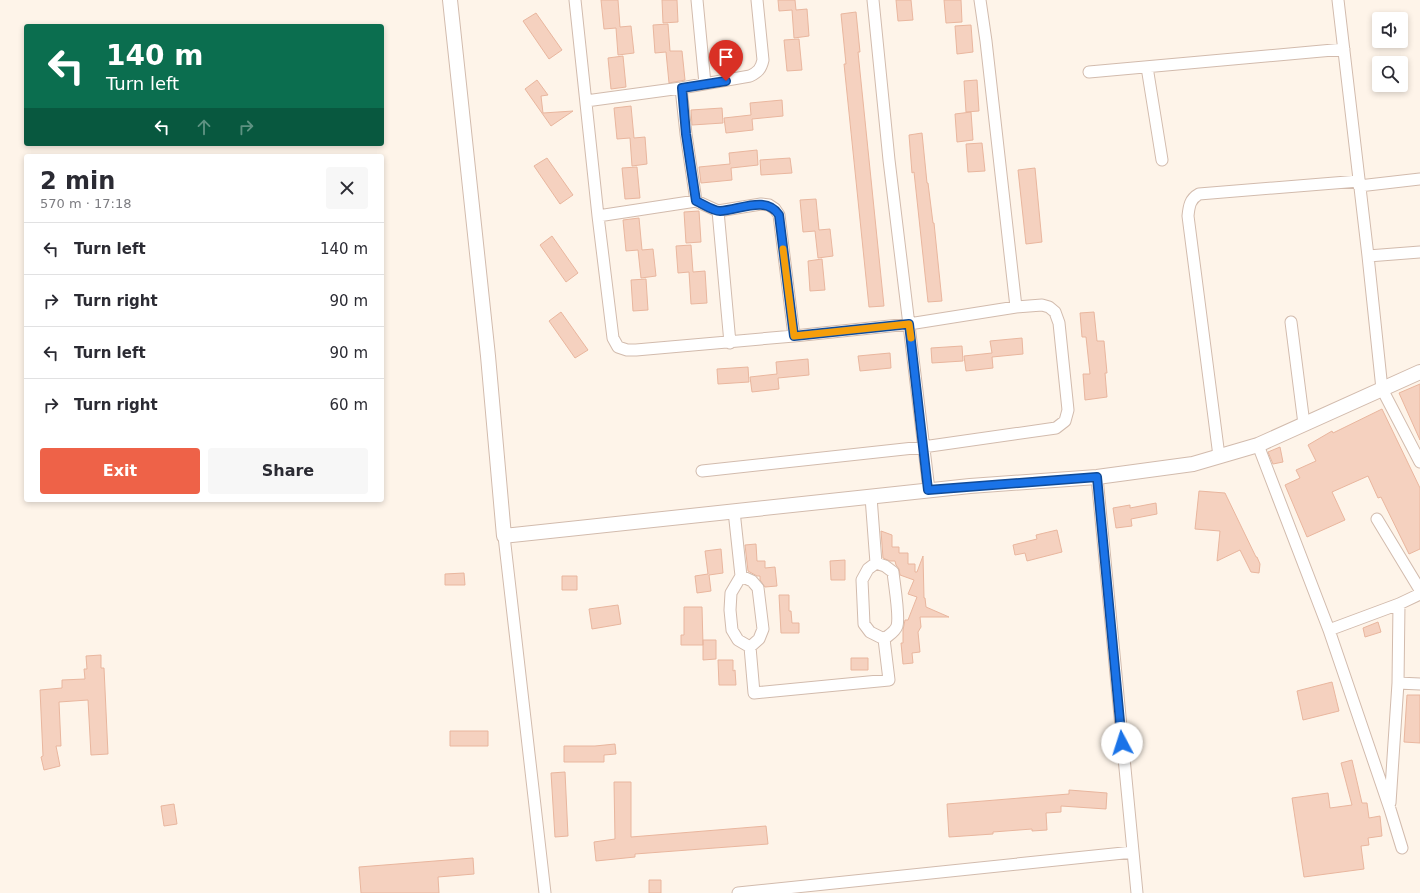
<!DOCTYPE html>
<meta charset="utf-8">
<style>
:root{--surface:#fff;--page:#f7f7f7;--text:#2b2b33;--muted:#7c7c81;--line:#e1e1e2;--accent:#ee6248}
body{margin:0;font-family:"DejaVu Sans",sans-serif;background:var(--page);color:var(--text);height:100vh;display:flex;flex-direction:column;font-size:15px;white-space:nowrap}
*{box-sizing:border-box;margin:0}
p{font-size:13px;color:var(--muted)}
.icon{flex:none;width:22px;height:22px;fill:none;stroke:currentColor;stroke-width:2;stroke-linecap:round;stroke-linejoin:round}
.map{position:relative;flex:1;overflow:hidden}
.drawer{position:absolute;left:24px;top:154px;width:360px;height:348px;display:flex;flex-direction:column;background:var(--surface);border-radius:4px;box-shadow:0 2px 6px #0003}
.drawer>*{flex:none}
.guide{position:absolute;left:24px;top:24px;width:360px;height:122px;border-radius:4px;box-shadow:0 2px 6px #0003;background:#0b6e4f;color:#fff;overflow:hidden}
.buttons{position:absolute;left:1372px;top:12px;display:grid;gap:8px}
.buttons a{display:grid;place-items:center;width:36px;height:36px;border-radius:4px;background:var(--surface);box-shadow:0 2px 6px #0003;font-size:20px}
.pin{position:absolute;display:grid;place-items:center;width:34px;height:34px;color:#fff;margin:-41px -17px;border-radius:50% 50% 50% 0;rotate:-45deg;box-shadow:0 0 4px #0007}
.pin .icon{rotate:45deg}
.me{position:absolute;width:44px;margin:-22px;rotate:355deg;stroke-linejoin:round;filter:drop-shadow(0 0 3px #0008)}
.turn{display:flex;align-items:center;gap:14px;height:84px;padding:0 16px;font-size:18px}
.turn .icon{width:52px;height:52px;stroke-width:2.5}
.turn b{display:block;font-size:28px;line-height:34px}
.lanes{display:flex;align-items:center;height:38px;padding:0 16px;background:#0003;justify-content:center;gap:20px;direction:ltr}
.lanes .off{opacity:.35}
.round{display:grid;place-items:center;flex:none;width:42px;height:42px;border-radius:4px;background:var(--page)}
.overview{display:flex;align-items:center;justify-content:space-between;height:68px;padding:0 16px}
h1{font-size:24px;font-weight:600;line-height:30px}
.primary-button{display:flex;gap:8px;margin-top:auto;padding:8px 16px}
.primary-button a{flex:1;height:46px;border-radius:4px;background:var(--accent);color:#fff;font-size:16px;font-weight:600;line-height:46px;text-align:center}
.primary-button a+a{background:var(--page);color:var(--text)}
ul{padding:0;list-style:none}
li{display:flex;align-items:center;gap:12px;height:52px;padding:0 16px;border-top:1px solid var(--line)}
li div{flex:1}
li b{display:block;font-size:15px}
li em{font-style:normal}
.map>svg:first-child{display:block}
.building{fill:#f5d1bf;stroke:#e9b69e}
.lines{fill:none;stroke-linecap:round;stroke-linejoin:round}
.minor-casing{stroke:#d2bbad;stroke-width:13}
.tertiary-casing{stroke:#d2bbad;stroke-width:16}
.minor{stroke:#fff;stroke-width:11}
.tertiary{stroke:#fff;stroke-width:14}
.route-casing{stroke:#114b97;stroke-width:10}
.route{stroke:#1a73e8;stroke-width:7}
.slow{stroke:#f59e0b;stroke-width:7}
</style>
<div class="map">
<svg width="1420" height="893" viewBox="0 0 1420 893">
<rect width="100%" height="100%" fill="#fef4e9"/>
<path class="building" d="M601,0h17l2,27 11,-1 3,27 -16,2 -2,-27 -12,1z
M662,0h15l1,22 -15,1z
M778,0h17l1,10 11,-1 2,27 -15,2 -2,-28 -13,1z
M896,0h15l2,20 -15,1z
M944,0h17l1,22 -16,1z
M856,12l4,40h-2l26,254 -15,1 -25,-243h2l-5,-50z
M536,13l26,37 -13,9 -26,-38z
M668,24l2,27h12l3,29 -16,3 -3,-31 -11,1 -2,-28z
M971,25l2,27 -16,2 -2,-28z
M799,39l3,31 -15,1 -3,-31z
M623,56l3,31 -15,2 -3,-31z
M537,80l11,15 -7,1 2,17 30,-2 -22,15 -26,-37z
M977,80l2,31 -13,1 -2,-31z
M782,100l1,16 -31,3 1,11 -27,3 -2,-15 27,-3 -1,-12z
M631,106l3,32 11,-1 2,27 -15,2 -2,-28 -13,1 -3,-31z
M722,108l1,15 -31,2 -1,-15z
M971,112l2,28 -16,2 -2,-28z
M922,133l5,50h1l5,40h1l8,78 -14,1 -14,-130 -2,1 -3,-38z
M982,143l3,28 -17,1 -2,-28z
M757,150l1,15 -27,3 1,12 -31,3 -2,-16 31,-3 -1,-11z
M547,158l26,37 -13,9 -26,-38z
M790,158l2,15 -31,2 -1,-15z
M637,167l3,31 -15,1 -3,-31z
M1035,168l7,74 -16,2 -8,-74z
M816,199l3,31 11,-1 3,27 -15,2 -3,-27 -12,1 -3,-32z
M699,211l2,31 -15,1 -2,-31z
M639,218l3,32 11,-1 3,27 -15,2 -3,-28 -12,1 -3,-31z
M552,236l26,37 -12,9 -26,-37z
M691,245l2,27 12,-1 2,32 -16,1 -2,-32 -11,1 -2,-27z
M822,259l3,31 -15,1 -2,-30z
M646,279l2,31 -15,1 -2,-31z
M561,312l27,38 -13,8 -26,-37z
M1094,312l3,29h7l3,32h-2l2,24 -22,3 -2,-26h7l-4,-37h-4l-2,-24z
M1022,338l1,16 -31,3 1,11 -27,3 -2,-15 28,-3 -2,-12z
M962,346l1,15 -31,2 -1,-15z
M890,353l1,15 -31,3 -2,-15z
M808,359l1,16 -31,3 1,11 -27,3 -2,-15 27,-3 -1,-12z
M748,367l1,15 -31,2 -1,-15z
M1420,384v56l-21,-47z
M1382,409l38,79v61l-11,5 -28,-57 -3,1 -10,-22 -36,16 13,28 -38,17 -22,-52 15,-7 -4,-8 20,-9 -8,-16 24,-14 1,2z
M1280,447l3,15 -10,2 -5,-12z
M1199,491l26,2 31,64h1l3,7 -1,9 -8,-1 -11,-22 -23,11 3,-30 -25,-2z
M1156,503l1,11 -26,5 1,7 -16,2 -3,-20 17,-3v3z
M1057,530l5,22 -35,9 -2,-8 -10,2 -2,-10 24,-6 -1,-4z
M881,531l11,4v12h7v6h9v11h7v8h2l6,-16 1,42h1l1,9 23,10h-29l1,10 -3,5 2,20 -8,1 1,10 -10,1 -2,-21h2v-13l2,-10h3l9,-23 -9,-3 6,-14 -14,-5 -1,-6 -3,-4 -1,-4h-5l-7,-3z
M756,544l1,17h8v7l10,-1 2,19 -12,1 -5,-7v-4h-3l-9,-5 -3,-26z
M721,549l2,24 -14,2 2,16 -14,2 -2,-17 13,-2 -3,-23z
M845,560v20h-14l-1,-19z
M464,573l1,12h-20v-11z
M562,576h15v14h-15z
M779,595h10v16h2l1,12h7v10h-18z
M618,605l3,19 -29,5 -3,-20z
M684,607h18l1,38h-22v-10h3z
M1378,622l3,10 -16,5 -2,-9z
M703,640h13v19l-13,1z
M101,655v13h3l4,86 -17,1 -3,-55 -29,2 2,44h-5l4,20 -16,4 -3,-13 2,-1 -3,-66 22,-2v-8l23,-1 -1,-10h3l-1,-13z
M851,658h17v12h-17z
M718,660h15v11l2,-1 1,15h-17z
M1332,682l7,29 -36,9 -6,-29z
M1407,695h13v48l-16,-1z
M450,731h38v15h-38z
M615,744l1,10 -12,1v7h-40v-16h31z
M1352,760l10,43h5l2,15 11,-2 2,20 -14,2 1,7 -8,1 3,23 -60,8 -12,-79 36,-5 2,15 22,-3 -11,-42z
M565,772l3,64 -13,1 -4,-64z
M614,782h17v55l135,-11 2,18 -133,10v3l-39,4 -2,-19 21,-3z
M1069,790l38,3 -1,16 -45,-3v6l-15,1 1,17 -15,1v-2l-39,3v2l-44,3 -2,-33 122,-10z
M174,804l3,20 -13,2 -3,-20z
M473,858l1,16 -36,3 1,16h-78l-2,-26z
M649,880h12v13h-12z"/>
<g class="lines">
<g class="minor-casing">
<path id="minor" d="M575,0l23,216 15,122 5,9 9,3h9l158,-14 115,-12 107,-17 26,-2 7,2 6,5 4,11 9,87 -3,11 -9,7 -133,19 -221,24
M697,0l8,84
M873,0l16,160 40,330
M980,0l6,41 30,266
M1338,0l30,256 14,133 38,73
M1147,67l15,93
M1089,72l255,-23
M681,88l5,46 10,67
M586,101l95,-13 69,-12c8,-4 11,-7 13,-16l-6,-60
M1359,186l61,-7
M718,211l12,132
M598,216l98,-15 22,10 43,-7 8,1 6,4 4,6 15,121
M1368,256l52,-4
M1291,322l13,102
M1258,445l71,185 61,179 12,39
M1219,456l-31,-240c1,-10 2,-17 11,-22l160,-13
M1097,477l40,416
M734,511l7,65 -10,17 -1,17 2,20 6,10 12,7 4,46 135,-13 -5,-41c5,-4 11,-7 13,-13 3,-10 -3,-43 -4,-54l-8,-6 -9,-3 -5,-66
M1377,519l43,71
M504,536l41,357
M876,563l-8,6 -6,11 2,44 6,8 14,7
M741,576l11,5 6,7 5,41 -4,10 -9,8
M1329,630l70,-26 21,-10
M1398,683l22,1
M1390,803l8,-120 1,-79
M738,893l395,-41"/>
</g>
<g class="tertiary-casing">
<path id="tertiary" d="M450,0l38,356 16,180 466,-50 127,-9 96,-13 65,-19 162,-73"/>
</g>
<use href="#minor" class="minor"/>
<use href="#tertiary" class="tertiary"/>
</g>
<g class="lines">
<g class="route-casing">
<path id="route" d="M726,81l-44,7 4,46 10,67c7,3 17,10 24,10 20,-1 46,-16 59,4l15,121 115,-12 19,166 169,-13 25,266"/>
</g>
<use href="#route" class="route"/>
<path class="slow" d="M783,249l11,87 115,-12 2,14"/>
</g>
</svg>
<div class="buttons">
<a><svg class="icon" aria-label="sound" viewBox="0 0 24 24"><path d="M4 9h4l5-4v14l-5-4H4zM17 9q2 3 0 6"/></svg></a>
<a><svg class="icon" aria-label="search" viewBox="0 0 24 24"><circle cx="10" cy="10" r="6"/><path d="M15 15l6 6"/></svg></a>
</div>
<div class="pin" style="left:726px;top:81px;background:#d93025"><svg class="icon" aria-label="arrive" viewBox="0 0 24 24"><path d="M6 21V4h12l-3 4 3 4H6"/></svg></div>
<svg class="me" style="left:1122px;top:743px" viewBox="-20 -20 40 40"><circle r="19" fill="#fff"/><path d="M0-13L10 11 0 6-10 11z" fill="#1a73e8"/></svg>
<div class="guide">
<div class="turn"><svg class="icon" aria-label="left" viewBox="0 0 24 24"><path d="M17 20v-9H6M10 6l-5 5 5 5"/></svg><div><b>140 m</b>Turn left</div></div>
<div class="lanes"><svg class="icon" aria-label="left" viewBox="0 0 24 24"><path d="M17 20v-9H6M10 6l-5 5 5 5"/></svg><svg class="icon off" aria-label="ahead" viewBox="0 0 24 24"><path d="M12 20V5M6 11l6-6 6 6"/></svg><svg class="icon off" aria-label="right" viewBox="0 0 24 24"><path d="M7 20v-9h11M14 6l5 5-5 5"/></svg></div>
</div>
<section class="drawer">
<div class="overview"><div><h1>2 min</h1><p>570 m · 17:18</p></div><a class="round"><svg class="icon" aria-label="close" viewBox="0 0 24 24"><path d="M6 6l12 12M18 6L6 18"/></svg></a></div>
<ul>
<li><svg class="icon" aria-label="left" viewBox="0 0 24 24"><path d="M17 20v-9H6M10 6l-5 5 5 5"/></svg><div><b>Turn left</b></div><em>140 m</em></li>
<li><svg class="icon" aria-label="right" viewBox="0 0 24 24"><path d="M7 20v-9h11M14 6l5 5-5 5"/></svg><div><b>Turn right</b></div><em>90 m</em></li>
<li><svg class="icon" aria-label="left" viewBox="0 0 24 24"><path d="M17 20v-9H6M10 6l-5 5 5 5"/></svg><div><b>Turn left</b></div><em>90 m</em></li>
<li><svg class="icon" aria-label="right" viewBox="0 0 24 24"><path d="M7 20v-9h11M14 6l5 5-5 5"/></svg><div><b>Turn right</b></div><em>60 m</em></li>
</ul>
<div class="primary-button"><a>Exit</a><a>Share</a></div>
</section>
</div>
